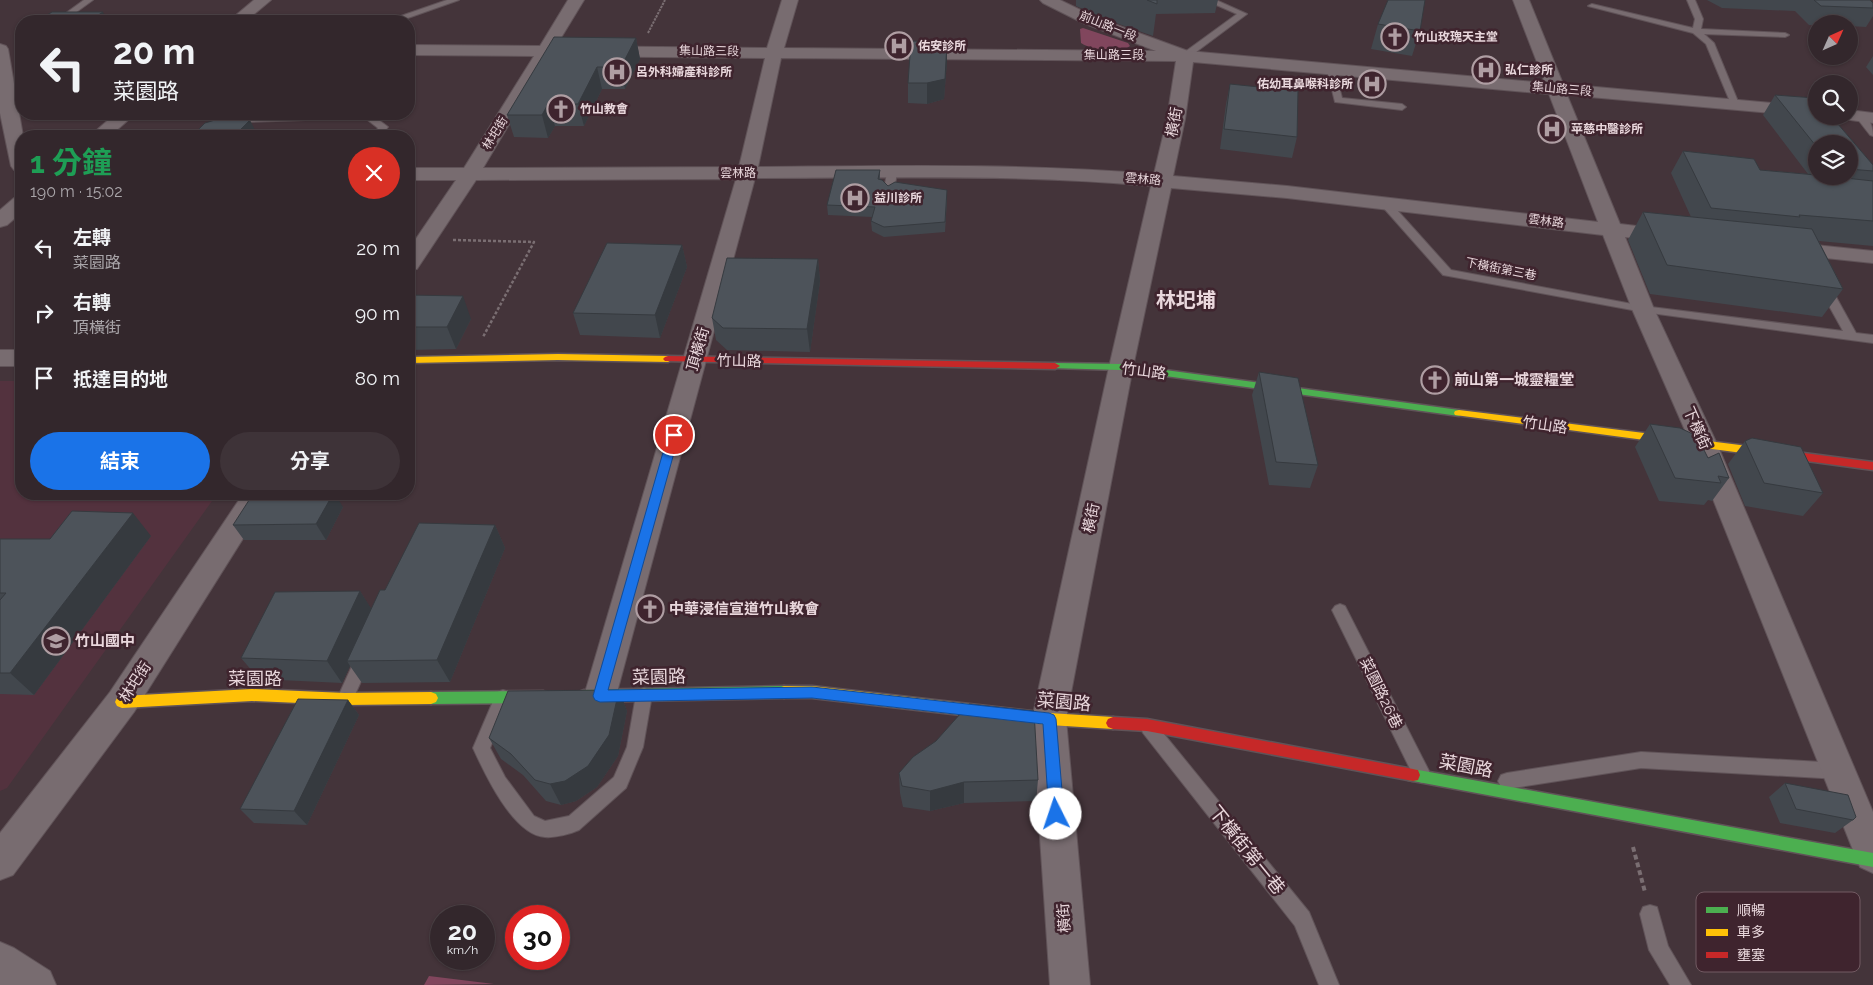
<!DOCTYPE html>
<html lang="zh-TW">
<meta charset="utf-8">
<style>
:root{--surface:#33272c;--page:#3e3338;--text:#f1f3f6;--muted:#a9a5a9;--line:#4e4448;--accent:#1a73e8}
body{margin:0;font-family:Raleway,"Noto Sans TC",sans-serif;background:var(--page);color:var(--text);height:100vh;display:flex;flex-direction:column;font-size:19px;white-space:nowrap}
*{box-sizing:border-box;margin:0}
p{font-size:16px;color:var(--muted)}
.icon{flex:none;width:28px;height:28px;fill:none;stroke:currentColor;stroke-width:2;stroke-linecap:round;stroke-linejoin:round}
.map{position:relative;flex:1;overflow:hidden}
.sheet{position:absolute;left:15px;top:130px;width:400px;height:370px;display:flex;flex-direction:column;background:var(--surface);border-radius:20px;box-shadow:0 1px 4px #0004,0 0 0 1px var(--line)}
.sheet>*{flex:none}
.top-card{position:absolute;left:15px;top:15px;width:400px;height:105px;border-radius:20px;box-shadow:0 1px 4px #0004,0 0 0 1px var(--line);background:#33272c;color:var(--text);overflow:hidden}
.needle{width:32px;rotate:45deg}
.fabs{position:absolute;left:1808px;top:15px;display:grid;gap:10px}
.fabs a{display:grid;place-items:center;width:50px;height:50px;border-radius:50%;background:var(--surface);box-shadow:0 1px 4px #0004,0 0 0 1px var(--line);font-size:25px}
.speed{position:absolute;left:430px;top:905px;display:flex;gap:10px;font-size:25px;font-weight:700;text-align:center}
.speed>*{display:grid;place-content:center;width:65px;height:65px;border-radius:50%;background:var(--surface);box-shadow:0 1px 4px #0004,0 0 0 1px var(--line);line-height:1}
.speed small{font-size:12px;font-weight:400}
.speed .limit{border:8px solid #d22;background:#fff;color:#111}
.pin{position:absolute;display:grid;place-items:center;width:42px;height:42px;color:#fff;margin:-21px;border:2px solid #fff;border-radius:50%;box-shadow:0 1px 5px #0007}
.me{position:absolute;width:55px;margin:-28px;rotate:356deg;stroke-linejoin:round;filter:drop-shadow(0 0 4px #0008)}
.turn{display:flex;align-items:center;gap:18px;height:105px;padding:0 15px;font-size:22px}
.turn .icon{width:65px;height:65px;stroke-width:2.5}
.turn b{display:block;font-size:35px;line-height:42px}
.round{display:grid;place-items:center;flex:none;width:52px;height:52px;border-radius:26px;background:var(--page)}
.head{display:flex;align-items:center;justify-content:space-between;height:85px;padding:0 15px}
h1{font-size:30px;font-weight:700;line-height:38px;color:#1e9e55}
.primary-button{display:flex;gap:10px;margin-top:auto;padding:10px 15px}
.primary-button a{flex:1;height:58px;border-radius:30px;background:var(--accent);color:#fff;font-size:20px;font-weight:700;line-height:58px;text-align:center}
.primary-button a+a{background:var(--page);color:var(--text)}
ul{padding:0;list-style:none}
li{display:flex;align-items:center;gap:15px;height:65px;padding:0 15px}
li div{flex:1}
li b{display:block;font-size:19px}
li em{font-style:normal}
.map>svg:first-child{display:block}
.built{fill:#53323e}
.green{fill:#81465d}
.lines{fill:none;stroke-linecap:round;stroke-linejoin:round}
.lane-casing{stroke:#605358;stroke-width:2}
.street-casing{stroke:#605358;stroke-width:2}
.fast-casing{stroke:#605358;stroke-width:3}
.slow-casing{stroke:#605358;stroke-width:3}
.jam-casing{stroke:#605358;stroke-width:3}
.path-far2{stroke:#7a6e72;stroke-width:2;stroke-dasharray:2.5 1;stroke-linecap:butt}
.path-far1{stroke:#7a6e72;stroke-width:2.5;stroke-dasharray:3 2;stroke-linecap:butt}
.path{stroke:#7a6e72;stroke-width:4;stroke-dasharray:5 3;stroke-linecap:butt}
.lane{fill:#786c70;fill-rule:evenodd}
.street{fill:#786c70;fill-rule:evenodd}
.fast{fill:#4caf50;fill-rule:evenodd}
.slow{fill:#ffc107;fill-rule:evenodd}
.jam{fill:#c62828;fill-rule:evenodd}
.wall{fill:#42474d;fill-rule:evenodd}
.shaded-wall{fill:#363a3f}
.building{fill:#4d535a;stroke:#363a3f}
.route{fill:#1a73e8;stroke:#114b97}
.labels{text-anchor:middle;stroke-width:5;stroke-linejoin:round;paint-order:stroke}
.far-street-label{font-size:12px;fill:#e9d7dc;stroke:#3f242e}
.far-poi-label{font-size:12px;font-weight:bold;fill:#e9d7dc;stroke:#3f242e;text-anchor:start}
.street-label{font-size:15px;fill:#e9d7dc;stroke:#3f242e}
.poi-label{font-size:15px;font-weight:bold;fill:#e9d7dc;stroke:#3f242e;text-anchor:start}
.near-street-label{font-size:18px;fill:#e9d7dc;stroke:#3f242e}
.district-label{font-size:20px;font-weight:bold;fill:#e9d7dc;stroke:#3f242e}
.key{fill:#3f242e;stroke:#725a62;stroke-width:1}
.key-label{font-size:14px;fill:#e9d7dc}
</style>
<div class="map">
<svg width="1873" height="985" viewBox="0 0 1873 985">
<rect width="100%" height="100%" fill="#44343a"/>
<path class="built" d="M0,381h21v113h196l-210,294 -7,3z"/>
<path class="green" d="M1083,28l45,15 2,3 -3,2c-16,1 -32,4 -46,-5l-1,-14z
M429,976l65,8 -70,1z"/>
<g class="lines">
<g class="lane-casing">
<path id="lane" d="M84,0h9l-29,21h-9z
M447,0h12l-54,19 -7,-2z
M1205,0h11l31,14 -59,44h-6v-4l55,-40z
M1687,0h8l8,19 -2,10 84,4 4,2 -4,2 -81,-3 10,9 25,61 -1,2 -3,1 -4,-3 -25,-60 -13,-11 -105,-27 4,-2 101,24 2,-9z
M1331,67l4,3 7,28 60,6 4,3 -4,3 -67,-8 -8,-32z
M324,114h47l17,13 -7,9h-8l5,-8 -13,-10 -115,4 -39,14h-13l51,-20z
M1861,114c9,3 12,13 12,22l-3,-1 -14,-18z
M892,169l5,3 -3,19 -5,3 -5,-3 3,-19z
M1385,200l4,1 62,69 192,36 200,25 -25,-45 6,-3 6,3 26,47 17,2v8l-230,-31 -200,-37 -62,-70v-4z
M1340,604l5,2 83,163 3,6 -3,6 -6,2 -6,-2 -84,-171 3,-4z
M364,650l6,2 2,5 -19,42 -2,5 -6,2 -6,-2 -2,-5 19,-42 2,-5z
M644,688l6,2 2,5 -9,52 -17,41 -47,42c-9,4 -24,8 -34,7 -32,-2 -60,-63 -72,-89l24,-56 6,-2 6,2 2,5 -21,51 15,29 29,39 11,5 24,-5 45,-39 13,-30 9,-52 2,-5z
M1149,721l6,2 154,189 30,73h-20l-24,-59 -152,-193 -2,-5 2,-5z
M1641,752l198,11 6,2 3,6 -3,6 -6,2 -198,-11 -134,21 -6,-2 -3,-6 3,-6 6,-2z
M1650,905l7,2 11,39 23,39h-21l-21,-35 -9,-36 3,-7z"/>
</g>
<g class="street-casing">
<path id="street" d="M254,0h17l-25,21h-17z
M568,0h16l-28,46 211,2 15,-48h16l-14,48 372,3 -73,-28 -40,-20 -3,-3h20l35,17 93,34 357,32 -32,-83h16l34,84 253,23v9h5l-5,1 -249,-22 53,129 49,6 7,2 4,4 -4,4 -7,2 -44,-5 29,72 63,135 156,368v61l-13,-6 -5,-12 -164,-411 -59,-135 -29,-74 -316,-37 -116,-10 -38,179 -67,352 24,266h-40l-18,-266 77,-352 42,-181c-131,-12 -264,-8 -396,-8l-139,518 -4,10 -12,4 -12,-4 -4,-10 152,-517 -260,1 -59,89 -8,1v-21l47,-69h-47v-12h55l70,-112 -125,-1v-10l131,1zM550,56l215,2 -26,109 -256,1zM781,58l395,3 -9,58 -13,55c-131,-11 -264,-8 -396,-7zM1193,62l356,32 49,128 -311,-36 -114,-10 12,-57z
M0,44l6,2 2,3 15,87h-2v36l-7,-2 -3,-4 -11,-53z
M1849,110l24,3v10l-30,-4 -2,-3h8z
M115,114h20l-25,22h-20z
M21,196v17l-14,12 -7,2v-17l14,-12z
M1786,242l87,9v12l-95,-10 -3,-5 3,-5z
M0,350h21v16h-21z
M243,494h28l-137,218 -121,163 -13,5v-47l110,-141z
M0,942l14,6 36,23 6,14h-56z"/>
</g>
<g class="fast-casing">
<path id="fast" d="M1055,363l66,1 338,46 5,3 -5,3 -338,-46 -70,-2 -1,-2z
M784,686l5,2 2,4 -2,4 -5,2 -200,4 -5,-2 -2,-4 2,-4 5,-2z
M543,691l5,2 2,4 -2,4 -5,2 -112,1 -5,-2 -2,-4 2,-4 5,-2z
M1413,769l460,84v14l-460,-86 -5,-1 -2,-5 2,-5z"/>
</g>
<g class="slow-casing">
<path id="slow" d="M558,354l110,2 5,3 -5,3 -110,-2 -149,3v-6z
M1459,410l337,42 5,4 -5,4 -341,-45 -1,-2 1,-2z
M784,686h28l237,27 64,4 5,2 2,4 -2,4 -5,2 -64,-4 -237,-27h-28l-5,-2 -2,-4 2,-4z
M252,689l93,4 86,-1 5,2 2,4 -2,4 -5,2 -86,1 -93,-4 -130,7 -5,-2 -2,-4 2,-4 5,-2z"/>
</g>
<g class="jam-casing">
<path id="jam" d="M668,356l387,7 5,3 -5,3 -390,-8 -2,-2 2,-2z
M1796,452l77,10v8l-81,-11 -1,-3z
M1113,717l34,2 266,50 5,1 2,5 -2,5 -5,1 -266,-50 -34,-2 -5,-2 -2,-4 2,-4z"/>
</g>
<path class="path-far2" d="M648,33l17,-33"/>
<path class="path-far1" d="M453,240l81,2 -51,95"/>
<path class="path" d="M1633,847l12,45"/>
<use href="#lane" class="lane"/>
<use href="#street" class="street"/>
<use href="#fast" class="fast"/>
<use href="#slow" class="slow"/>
<use href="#jam" class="jam"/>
</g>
<path class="wall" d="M1076,0h142l-3,13 -59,1 -3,22 -37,-13 -1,-3 -19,-5 -20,-9z
M1707,0h163l3,3v13l-7,11 -17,-1v-2h-33v1h-7l-14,-14 -73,-3z
M1378,24l42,7 -8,25 -41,-7z
M636,38l4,21 -15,30h-23l-18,37h-29l-7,12 -34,-1 -7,-22z
M947,42v19l-3,38 -17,5 -19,-1v-20z
M1873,56v19l-7,-8z
M1230,84l67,53 -5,21 -72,-9 6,-45z
M1775,95l40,3 1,1v17h15l42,49v81l-54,-5 24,48 -21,28 -172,-23 -22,-54 15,-28 48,5 -20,-44 12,-22 71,8 6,11 48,4 -45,-59zM1816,144h33v32h-33z
M880,170v10l8,6 59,14 -2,32 -61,5 -12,-6 -1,-10 1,-4 -44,-2 -1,-10z
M682,245l5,22 -27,71 -80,-3 -7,-22z
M818,259l2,22 -10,71 -83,-2 -11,-10 -4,-22z
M409,295l62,24 -15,30 -47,1z
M1259,372l59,93 -8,23 -41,-3 -17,-90z
M1650,424l58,34 21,20 -17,23 -4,-1 -4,5 -45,-4 -24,-54z
M1745,441l78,52 -20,23 -58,-10 -17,-42z
M343,507l-17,33h-82l-11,-15z
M495,525l10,23 -55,134 -88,1 -12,-17 -8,17 -83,-4 -18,-21 119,-67 11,18 14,-19z
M151,536l-117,159 -34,-1v-155h50z
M619,690l8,21 -9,45 -21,31 -21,14 -15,4 -15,-4 -23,-26 -22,-16 -12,-21z
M348,700l11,15 -52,110 -53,-2 -14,-14z
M899,773l139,7 -2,21 -72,2 -34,8 -27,-4 -3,-14z
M1785,783l68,37 -18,13 -55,-10 -11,-26z"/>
<path class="shaded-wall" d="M103,12l5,9h-19z
M636,38l4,21 -15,30 -4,-22z
M947,42v19l-3,38 -17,5v-21z
M597,67l5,22 -18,37 -6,-22z
M548,104l7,22 -7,12 -6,-23z
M250,120l7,14 -2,2h-21z
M682,245l5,22 -27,71 -5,-23z
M818,259l2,22 -10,71 -3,-23z
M463,296l8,23 -15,30 -9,-22z
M333,494h2l8,13 -17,33 -10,-16z
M133,513l18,23 -117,159 -24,-22z
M495,525l10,23 -55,134 -13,-22z
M360,591l14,22 -27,48 3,5 -8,17 -15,-22z
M619,690l8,21 -9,45 -21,31 -21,14 -15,4 -11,-21z
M348,700l11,15 -52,110 -13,-14z
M964,782v21l-34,8v-20z"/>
<path class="building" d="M1147,0h10v4z
M1388,0h37l-5,31 -42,-7z
M1814,0h56l3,3v5l-52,-2z
M52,12h51l-14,9h-52z
M21,32v22l-1,1 -4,-19z
M554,37l82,1 -15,29h-24l-19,37h-30l-6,11h-35z
M911,41l36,1 -2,37 -18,4h-19z
M1230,84l68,7 -1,46 -73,-8z
M1775,95l40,3 1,1v17h15l42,49v6l-24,-2v-25h-33v2z
M215,120h35l-16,16h-42l13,-13z
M1683,151l71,8 6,11 56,5v1h11l46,5v40l-74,-6 1,2 -89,-9z
M836,170h44l-2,9 4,1 6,6 7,-4 52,8 -2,32 -61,5 -13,-6 4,-14 -48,-2z
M1643,212l169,17 31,60 -176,-24z
M607,243l75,2 -27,70 -82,-2z
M727,258l91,1 -11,70 -84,-1 -11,-10z
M409,295l54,1 -16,31h-38z
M1259,372l39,6 20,87 -42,-3z
M1650,424l30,4 17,8 11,22 11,-5 10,25 -11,-2 3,7 -46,-5z
M1752,438l49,9 22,46 -59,-10 -19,-42z
M253,494h80l-17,30 -83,1z
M72,511l61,2 -123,160h-10v-73l6,-7h-6v-54h50z
M419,523l76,2 -58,135 -90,1 33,-71h5z
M360,591l-33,70 -86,-3 34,-66z
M619,690l-10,45 -21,31 -23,15 -15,3 -15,-4 -24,-26 -22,-16 19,-47z
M298,699l50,1 -54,111 -54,-2z
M969,704l65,7 4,69 -74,2 -34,9 -28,-5 -3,-13 14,-16 23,-16z
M1785,783l63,12 8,22 -3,3 -57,-11z"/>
<path class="route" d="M674,431l5,4 -71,255 204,-3 237,26 5,2 2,4 8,95 -2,5 -6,2 -5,-2 -2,-5 -6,-90 -231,-26 -212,4 -5,-2 -2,-4 75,-261z"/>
<defs>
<g id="church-ring" transform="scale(1.4375)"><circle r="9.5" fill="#3f242e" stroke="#af9ea3" stroke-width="1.5"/><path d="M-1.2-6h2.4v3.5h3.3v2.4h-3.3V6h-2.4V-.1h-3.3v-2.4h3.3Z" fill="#af9ea3"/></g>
<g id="hospital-ring" transform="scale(1.4375)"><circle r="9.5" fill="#3f242e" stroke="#af9ea3" stroke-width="1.5"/><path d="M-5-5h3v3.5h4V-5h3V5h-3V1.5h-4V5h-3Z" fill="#af9ea3"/></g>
<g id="school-ring" transform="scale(1.4375)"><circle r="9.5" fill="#3f242e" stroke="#af9ea3" stroke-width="1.5"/><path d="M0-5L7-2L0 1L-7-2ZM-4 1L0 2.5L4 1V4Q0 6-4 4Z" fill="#af9ea3"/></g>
</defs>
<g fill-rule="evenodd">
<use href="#church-ring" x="1395" y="37"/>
<use href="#hospital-ring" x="899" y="46"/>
<use href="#hospital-ring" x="1486" y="70"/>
<use href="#hospital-ring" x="617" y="72"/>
<use href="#hospital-ring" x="1372" y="84"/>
<use href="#church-ring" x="561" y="109"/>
<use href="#hospital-ring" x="1552" y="129"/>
<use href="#hospital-ring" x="855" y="198"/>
<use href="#church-ring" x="1435" y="380"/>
<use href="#church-ring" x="650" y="609"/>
<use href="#school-ring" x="56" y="641"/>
</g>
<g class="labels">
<g class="far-street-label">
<text transform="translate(1108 26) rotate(22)" y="4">前山路一段</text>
<text transform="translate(709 51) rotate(1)" y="4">集山路三段</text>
<text x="1114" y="59">集山路三段</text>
<text transform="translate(1562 89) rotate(5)" y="4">集山路三段</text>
<text transform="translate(495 133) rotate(-58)" y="4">林圯街</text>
<text x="738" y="177">雲林路</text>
<text transform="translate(1143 179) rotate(5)" y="4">雲林路</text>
<text transform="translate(1546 221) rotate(7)" y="4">雲林路</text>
<text transform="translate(1501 269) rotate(11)" y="4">下橫街第三巷</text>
</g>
<g class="far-poi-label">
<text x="1414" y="41">竹山玫瑰天主堂</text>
<text x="918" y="50">佑安診所</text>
<text x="1505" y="74">弘仁診所</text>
<text x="636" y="76">呂外科婦產科診所</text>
<text x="1353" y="88" text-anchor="end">佑幼耳鼻喉科診所</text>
<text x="580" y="113">竹山教會</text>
<text x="1571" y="133">苹慈中醫診所</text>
<text x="874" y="202">益川診所</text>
</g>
<g class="street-label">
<text transform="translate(1174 122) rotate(-79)" y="5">橫街</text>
<text transform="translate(698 349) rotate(-74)" y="5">頂橫街</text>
<text transform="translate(739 361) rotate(1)" y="5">竹山路</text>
<text transform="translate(1144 371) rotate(7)" y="5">竹山路</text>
<text transform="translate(1545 425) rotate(8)" y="5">竹山路</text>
<text transform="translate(1697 428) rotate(66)" y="5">下橫街</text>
<text transform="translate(1091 518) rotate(-78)" y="5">橫街</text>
<text transform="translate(135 682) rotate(-57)" y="5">林圯街</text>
<text transform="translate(1381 693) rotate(64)" y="5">菜園路26巷</text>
<text transform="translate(1064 918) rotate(-94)" y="5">橫街</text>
</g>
<g class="poi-label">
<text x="1454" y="385">前山第一城靈糧堂</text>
<text x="669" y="614">中華浸信宣道竹山教會</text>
<text x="75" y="646">竹山國中</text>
</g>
<g class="near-street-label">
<text transform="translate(659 677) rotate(-1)" y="6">菜園路</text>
<text x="255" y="685">菜園路</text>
<text transform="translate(1064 702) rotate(5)" y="6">菜園路</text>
<text transform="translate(1466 766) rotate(11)" y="6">菜園路</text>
<text transform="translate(1247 850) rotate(51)" y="6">下橫街第一巷</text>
</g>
<g class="district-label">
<text x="1186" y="307">林圯埔</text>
</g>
</g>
<rect x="1696" y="892" width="164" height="80" rx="8" class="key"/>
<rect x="1706" y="907" width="22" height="6" fill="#4caf50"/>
<rect x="1706" y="929" width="22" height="7" fill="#ffc107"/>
<rect x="1706" y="952" width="22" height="6" fill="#c62828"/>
<g class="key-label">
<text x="1737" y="915">順暢</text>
<text x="1737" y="937">車多</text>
<text x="1737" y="960">壅塞</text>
</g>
</svg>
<div class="fabs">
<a><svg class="needle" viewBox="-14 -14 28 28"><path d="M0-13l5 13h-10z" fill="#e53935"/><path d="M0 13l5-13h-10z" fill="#a9a5a9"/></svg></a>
<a><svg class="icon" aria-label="search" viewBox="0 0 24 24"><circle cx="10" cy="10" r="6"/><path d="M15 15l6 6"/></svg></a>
<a><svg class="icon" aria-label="layers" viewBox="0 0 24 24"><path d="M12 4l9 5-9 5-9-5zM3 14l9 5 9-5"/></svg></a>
</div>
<div class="speed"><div>20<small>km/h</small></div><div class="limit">30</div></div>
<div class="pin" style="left:674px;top:435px;background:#d93025"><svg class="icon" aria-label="arrive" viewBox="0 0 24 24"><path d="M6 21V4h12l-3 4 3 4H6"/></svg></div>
<svg class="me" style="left:1056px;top:814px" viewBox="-20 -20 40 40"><circle r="19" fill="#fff"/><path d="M0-13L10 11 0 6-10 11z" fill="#1a73e8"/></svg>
<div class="top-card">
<div class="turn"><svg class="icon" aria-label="left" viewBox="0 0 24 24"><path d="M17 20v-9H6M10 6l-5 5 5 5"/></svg><div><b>20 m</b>菜園路</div></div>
</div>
<section class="sheet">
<div class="head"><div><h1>1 分鐘</h1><p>190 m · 15:02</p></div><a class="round" style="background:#d93025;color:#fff"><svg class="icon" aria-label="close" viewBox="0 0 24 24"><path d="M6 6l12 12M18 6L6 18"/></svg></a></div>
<ul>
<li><svg class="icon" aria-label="left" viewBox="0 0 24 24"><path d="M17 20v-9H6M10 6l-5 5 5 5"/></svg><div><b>左轉</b><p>菜園路</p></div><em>20 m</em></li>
<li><svg class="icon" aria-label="right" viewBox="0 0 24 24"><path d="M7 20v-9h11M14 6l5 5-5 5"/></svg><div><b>右轉</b><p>頂橫街</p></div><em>90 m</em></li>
<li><svg class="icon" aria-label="arrive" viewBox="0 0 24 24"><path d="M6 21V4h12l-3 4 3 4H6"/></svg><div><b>抵達目的地</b></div><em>80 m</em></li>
</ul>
<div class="primary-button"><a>結束</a><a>分享</a></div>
</section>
</div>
